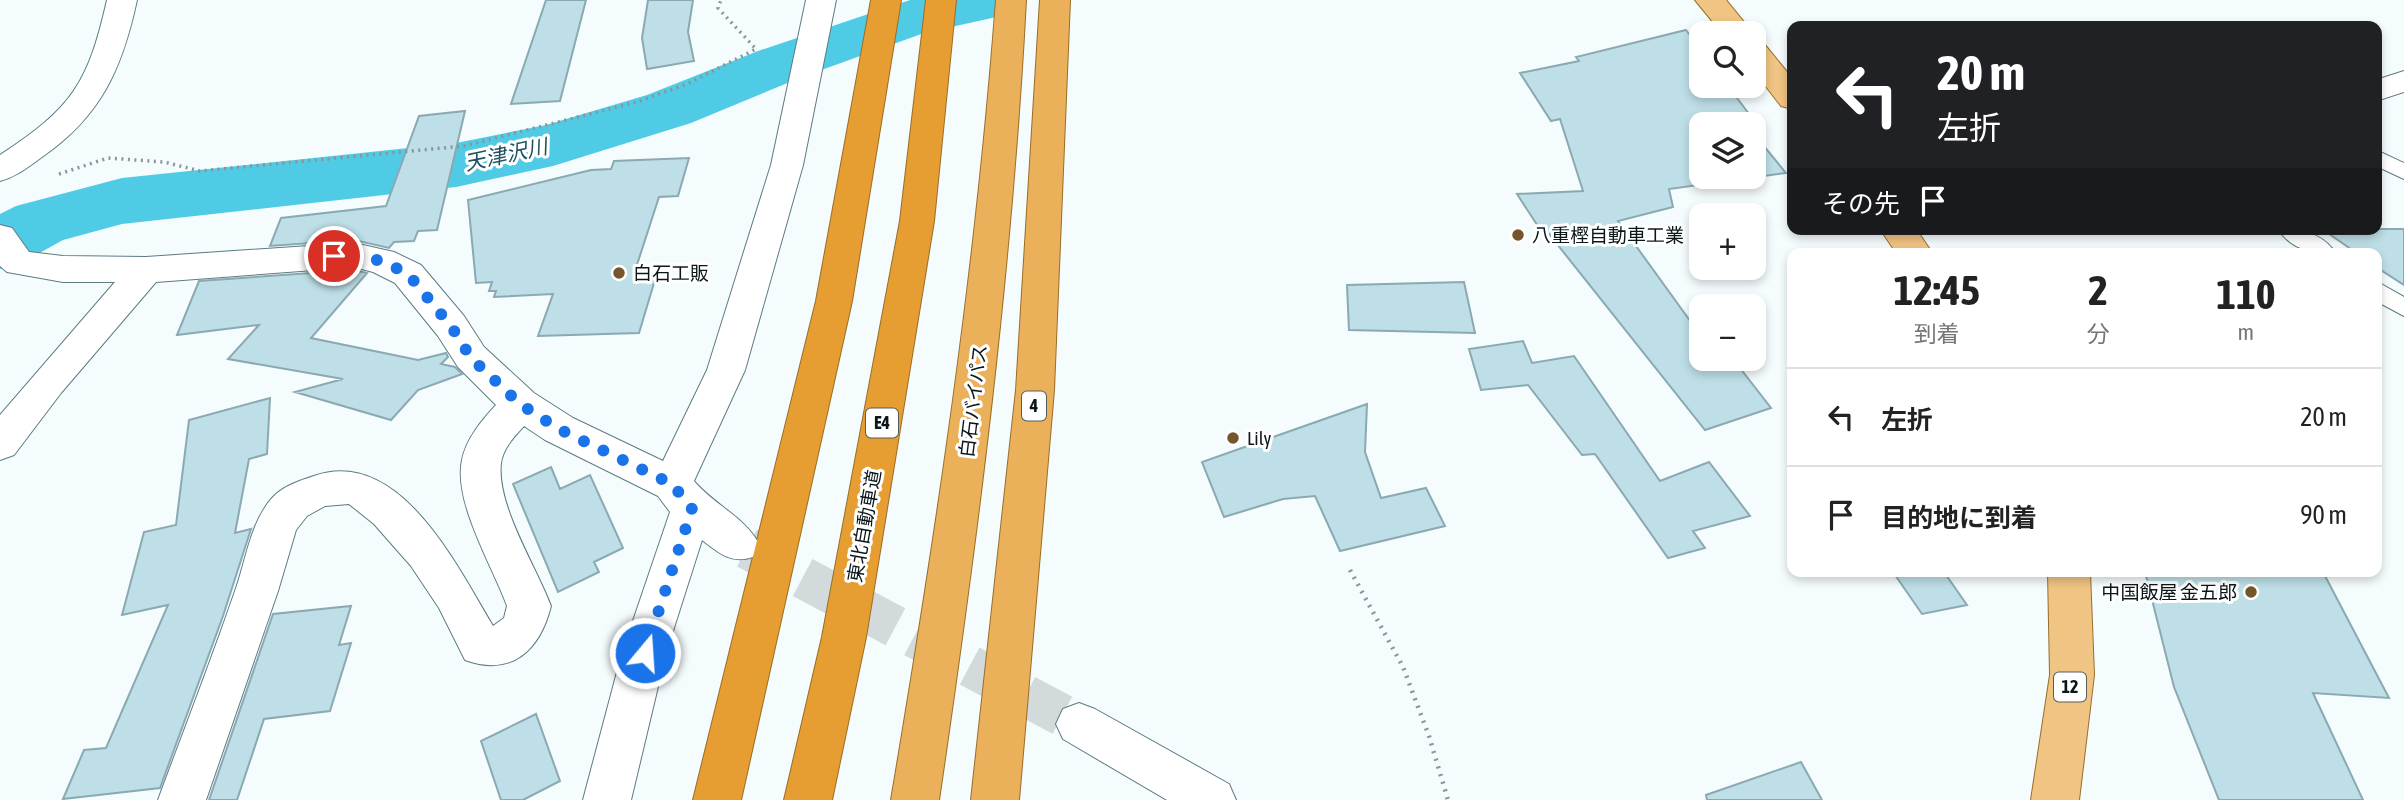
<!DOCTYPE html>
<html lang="ja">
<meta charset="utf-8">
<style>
:root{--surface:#fff;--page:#f2f2f2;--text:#222;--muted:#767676;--line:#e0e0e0}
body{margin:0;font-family:"Asap Condensed","Noto Sans JP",sans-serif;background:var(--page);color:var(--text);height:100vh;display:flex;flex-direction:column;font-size:26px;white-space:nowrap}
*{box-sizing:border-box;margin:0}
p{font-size:23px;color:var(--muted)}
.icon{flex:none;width:38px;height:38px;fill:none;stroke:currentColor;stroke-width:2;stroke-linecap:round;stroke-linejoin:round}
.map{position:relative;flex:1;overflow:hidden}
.panel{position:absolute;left:1787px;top:248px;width:595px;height:329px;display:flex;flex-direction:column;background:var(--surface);border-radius:14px;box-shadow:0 4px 10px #0003}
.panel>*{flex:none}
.hud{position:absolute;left:1787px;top:21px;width:595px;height:214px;border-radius:14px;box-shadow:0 4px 10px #0003;background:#202124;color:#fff;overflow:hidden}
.tools{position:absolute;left:1689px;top:21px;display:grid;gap:14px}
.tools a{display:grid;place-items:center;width:77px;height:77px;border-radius:14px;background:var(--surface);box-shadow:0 4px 10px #0003;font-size:35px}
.pin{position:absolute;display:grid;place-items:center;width:60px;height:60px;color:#fff;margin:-30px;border:4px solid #fff;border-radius:50%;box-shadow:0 2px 7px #0007}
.me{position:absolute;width:77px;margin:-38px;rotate:18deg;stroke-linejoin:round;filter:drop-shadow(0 0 5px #0008)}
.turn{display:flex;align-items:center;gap:24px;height:147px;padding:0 35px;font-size:32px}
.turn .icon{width:91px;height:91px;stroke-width:2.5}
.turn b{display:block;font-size:49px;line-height:60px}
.then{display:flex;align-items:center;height:66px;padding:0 35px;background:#0003;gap:14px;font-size:26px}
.eta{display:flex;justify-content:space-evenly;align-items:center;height:119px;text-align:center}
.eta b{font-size:42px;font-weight:700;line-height:49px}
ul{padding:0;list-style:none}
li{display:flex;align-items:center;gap:21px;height:98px;padding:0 35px;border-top:2px solid var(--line)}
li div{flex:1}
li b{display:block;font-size:26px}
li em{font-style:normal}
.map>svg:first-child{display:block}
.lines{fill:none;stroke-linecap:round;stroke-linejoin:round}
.river{fill:#50cbe6;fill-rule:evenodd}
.building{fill:#bedfe7;stroke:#8aa9b1;stroke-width:2}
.minor-tunnel{stroke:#d2dadb;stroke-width:42;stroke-dasharray:42 21;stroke-linecap:butt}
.service-casing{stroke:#5d7b83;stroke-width:2}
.minor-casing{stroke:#5d7b83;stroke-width:2}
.primary-casing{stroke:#996e29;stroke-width:2}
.trunk-casing{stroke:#996e29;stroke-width:2}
.motorway-casing{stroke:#996e29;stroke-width:2}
.path-far1{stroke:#8b9496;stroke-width:3.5;stroke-dasharray:2 4.5;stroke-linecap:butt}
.path{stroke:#8b9496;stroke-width:4.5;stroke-dasharray:2 6;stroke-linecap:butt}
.service{fill:#fff;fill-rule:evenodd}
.minor{fill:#fff;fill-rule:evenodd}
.primary{fill:#f0c483;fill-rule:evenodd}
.trunk{fill:#ebb05a;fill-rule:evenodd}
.motorway{fill:#e69d31;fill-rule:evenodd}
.route{stroke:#1a73e8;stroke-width:12;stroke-dasharray:0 21.6}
.poi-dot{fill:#75552b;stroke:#fff;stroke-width:2.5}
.labels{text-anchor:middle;stroke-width:6;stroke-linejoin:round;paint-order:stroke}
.shield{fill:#fff;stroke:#545c5e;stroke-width:2}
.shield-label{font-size:18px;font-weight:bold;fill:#0a1619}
.poi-label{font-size:19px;fill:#0a1619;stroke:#fff;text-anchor:start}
.street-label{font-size:19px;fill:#0a1619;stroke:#fff}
.water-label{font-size:21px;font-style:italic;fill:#20535f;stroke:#fff}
</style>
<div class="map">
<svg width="2404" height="800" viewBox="0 0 2404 800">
<rect width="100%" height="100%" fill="#f5fcfd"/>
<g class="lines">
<path class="river" d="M910,0h117l-8,12 -95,21 -122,44 -111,46 -138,43 -97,21 -334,37 -59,16 -38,21 -25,8v-55l16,-8 106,-28 334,-35 90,-18 101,-30 111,-44z"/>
</g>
<path class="building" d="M546,0h40l-26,101 -49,3z
M648,0h45l-5,32 6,29 -47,8 -5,-31z
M1686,30l15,20v36h27l30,40 -57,-2v53h53v-43l32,39 -117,16 4,18 -55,14 83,115v23h16l6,8 13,-4 35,45 -66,22 -156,-196 -4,3 -28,-43 66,-3 -23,-72 -9,2 -31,-48 59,-12 -3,-4z
M465,111l-28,119 -19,1 -4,10 -20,1 -5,6 -35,-8 -84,6 11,-28 105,-12 33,-90z
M689,158l-11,38 -19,1 -25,77 23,-1 -18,60 -101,3 15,-42 -59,3 2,-6h-7l3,-9 -16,1 -8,-83 123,-30 20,-1 3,-8z
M2322,229h82v56l-28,-18v-13h-18z
M354,270l13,3 -56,65 107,22 28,-7 2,4 -7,7 14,3 7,7 -44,16 -27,30 -96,-28 48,-13 -115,-20 31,-34 -82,10 22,-54z
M1464,282l11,51 -126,-3 -2,-45z
M1523,341l9,22 42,-7 86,125 49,-19 41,54 -57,15 12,17 -37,10 -73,-104 -13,1 -54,-70 -47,5 -12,-41z
M270,398l-3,56 -18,5 -14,74 16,-4 -28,87 -63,172 -97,11 21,-49 22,-2 62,-143 -46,10 22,-83 32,-7 13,-105z
M1367,404l-2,48 16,46 45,-10 19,38 -105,25 -25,-55 -32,3 -59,18 -22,-55z
M551,467l9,22 30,-14 33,73 -29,14 5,10 -41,20 -45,-108z
M1893,572h51l23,33 -45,9z
M2145,572h178l66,126 -76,-5 50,107h-144l-45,-113z
M351,606l-12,39 12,-2 -21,68 -66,8 -27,81h-28l64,-186z
M536,714l24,67 -37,19h-22l-20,-59z
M1801,762l21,38h-115l-1,-5z"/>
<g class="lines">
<path class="minor-tunnel" d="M747,548l332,176"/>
<g class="service-casing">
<path id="service" d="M2376,150l28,13v16l-28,-13z
M2278,229c22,0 46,4 58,25 -22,0 -45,-4 -58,-25z
M2376,281l28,16v19l-28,-15z"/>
</g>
<g class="minor-casing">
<path id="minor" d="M107,0h30c-15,69 -36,116 -95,157 -14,10 -26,20 -42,24v-26c72,-47 88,-71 107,-155z
M806,0h30l-33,165 -58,205 -51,111c19,23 52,37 65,63l-6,13c-22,7 -33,-3 -51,-17l-36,113 -35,147h-48l39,-147 48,-141 -12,-16 -113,-56 -21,-14c-9,10 -21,22 -23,37 -5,42 35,103 50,143 -11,44 -39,71 -86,54l-26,-52 -28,-42 -37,-42 -25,-20 -24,2 -18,10 -11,14 -18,61 -72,209h-48c26,-70 53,-139 77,-209 11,-30 15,-68 37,-93 11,-12 27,-17 42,-22 86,-30 144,92 179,150l11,-8 3,-12c-14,-39 -54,-104 -45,-146 4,-21 20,-40 34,-55l-38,-38 -20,-31 -43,-53 -22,-11 -19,-5 -198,15 -95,111 -47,62 -14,5v-45l115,-133h-52l-56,-10 -7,-6v-41l12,3 17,24 34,4 83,1 208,-14 40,9 27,13 43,51 20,31 50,46 39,25 90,43 44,-91 64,-205z
M2404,71v21l-28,9v-21z
M1079,703l16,6 134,75 7,16h-69l-104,-61 -7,-15 7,-15z"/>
</g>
<g class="primary-casing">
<path id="primary" d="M1695,0h31l27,33h-31z
M1754,43l11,2 27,33v31l-11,-3 -27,-35z
M1880,229h36l17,25h-36z
M2048,572h42l4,103 -15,125h-48l19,-125z"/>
</g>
<g class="trunk-casing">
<path id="trunk" d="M996,0h30c-14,269 -48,534 -87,800h-48c45,-266 85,-531 105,-800z
M1040,0h30l-16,390 -35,410h-48l45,-410z"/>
</g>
<g class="motorway-casing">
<path id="motorway" d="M871,0h30l-49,301 -111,499h-48l123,-499z
M926,0h30l-22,221 -68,416 -34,163h-48l38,-163 78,-416z"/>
</g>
<path class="path-far1" d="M59,174l49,-16 56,4 36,9 264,-25 173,-44 50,-18 69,-35 -38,-41 3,-8"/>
<path class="path" d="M1350,570l53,97 26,69 19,64"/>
<use href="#service" class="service"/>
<use href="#minor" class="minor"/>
<use href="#primary" class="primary"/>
<use href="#trunk" class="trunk"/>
<use href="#motorway" class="motorway"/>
</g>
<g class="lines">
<path class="route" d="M334,256h20l28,5 26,13 43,52 20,32 49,46 39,25 113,55 20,25 -47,144"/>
</g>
<g class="poi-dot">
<circle cx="1518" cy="235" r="7"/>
<circle cx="619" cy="273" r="7"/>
<circle cx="1233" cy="438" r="7"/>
<circle cx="2251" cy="592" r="7"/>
</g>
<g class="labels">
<g class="shield">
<rect x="1022" y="391.5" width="24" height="29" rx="5"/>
<rect x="866" y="408.5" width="32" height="29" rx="5"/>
<rect x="2054" y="672.5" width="32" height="29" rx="5"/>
</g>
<g class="shield-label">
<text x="1034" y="412">4</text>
<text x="882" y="429">E4</text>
<text x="2070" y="693">12</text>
</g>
<g class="poi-label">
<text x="1532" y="242">八重樫自動車工業</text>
<text x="633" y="280">白石工販</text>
<text x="1247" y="445">Lily</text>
<text x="2237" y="599" text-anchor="end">中国飯屋 金五郎</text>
</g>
<g class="street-label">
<text transform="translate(973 401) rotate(-83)" y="7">白石バイパス</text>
<text transform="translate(864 526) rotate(-80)" y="7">東北自動車道</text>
</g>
<g class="water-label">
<text transform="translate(506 155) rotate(-12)" y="7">天津沢川</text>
</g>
</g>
</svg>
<div class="tools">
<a><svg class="icon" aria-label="search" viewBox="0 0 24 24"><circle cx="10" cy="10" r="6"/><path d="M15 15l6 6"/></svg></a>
<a><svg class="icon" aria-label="layers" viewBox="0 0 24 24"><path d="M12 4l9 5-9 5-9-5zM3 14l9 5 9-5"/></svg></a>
<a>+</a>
<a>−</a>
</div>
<div class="pin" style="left:334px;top:256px;background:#d93025"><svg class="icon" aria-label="arrive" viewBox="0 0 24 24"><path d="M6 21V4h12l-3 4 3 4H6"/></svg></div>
<svg class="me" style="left:645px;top:653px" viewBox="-20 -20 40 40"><circle r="17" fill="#1a73e8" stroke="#fff" stroke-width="3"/><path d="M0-11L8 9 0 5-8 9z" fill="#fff"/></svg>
<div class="hud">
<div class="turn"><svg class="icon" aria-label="left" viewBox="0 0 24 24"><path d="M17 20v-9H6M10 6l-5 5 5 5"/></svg><div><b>20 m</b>左折</div></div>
<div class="then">その先<svg class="icon" aria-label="arrive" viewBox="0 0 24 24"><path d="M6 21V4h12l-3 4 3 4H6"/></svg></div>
</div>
<section class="panel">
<div class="eta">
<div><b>12:45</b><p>到着</p></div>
<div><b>2</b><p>分</p></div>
<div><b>110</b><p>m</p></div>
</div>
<ul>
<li><svg class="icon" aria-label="left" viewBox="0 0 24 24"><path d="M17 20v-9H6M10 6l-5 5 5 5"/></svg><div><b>左折</b></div><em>20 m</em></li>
<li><svg class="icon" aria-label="arrive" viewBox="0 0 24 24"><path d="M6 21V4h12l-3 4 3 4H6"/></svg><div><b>目的地に到着</b></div><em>90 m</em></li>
</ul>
</section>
</div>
